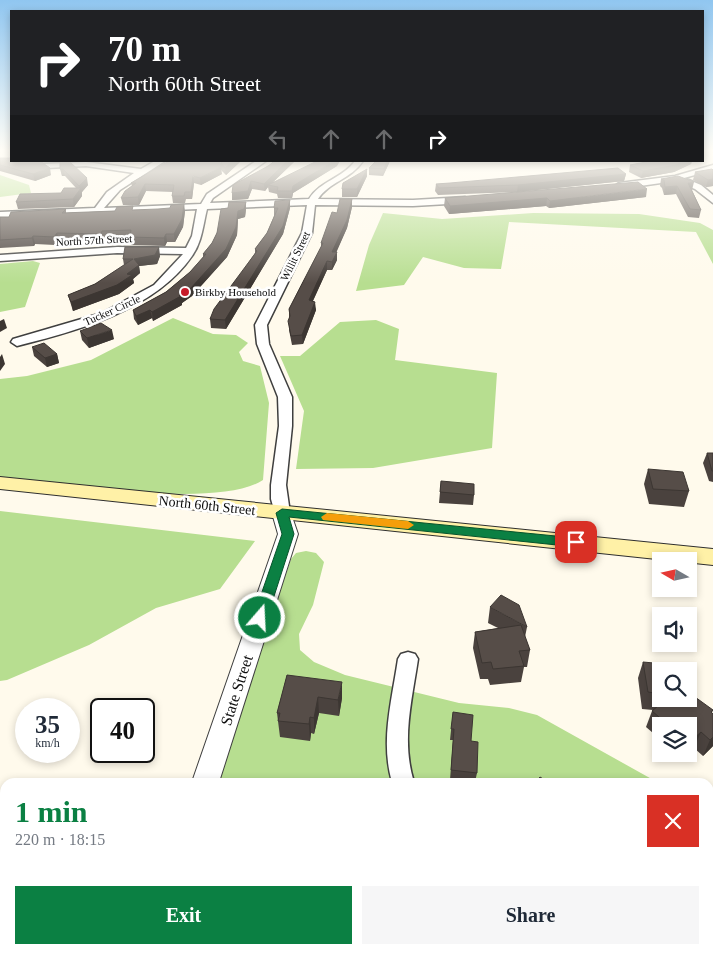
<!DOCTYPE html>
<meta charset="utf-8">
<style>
:root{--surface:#fff;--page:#f6f6f7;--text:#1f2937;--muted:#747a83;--accent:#0b8043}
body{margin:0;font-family:Georgia,serif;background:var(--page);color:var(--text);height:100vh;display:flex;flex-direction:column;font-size:19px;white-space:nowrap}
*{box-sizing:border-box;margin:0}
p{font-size:16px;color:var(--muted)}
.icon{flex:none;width:28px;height:28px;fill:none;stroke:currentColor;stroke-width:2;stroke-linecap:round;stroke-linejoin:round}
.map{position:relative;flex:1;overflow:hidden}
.drawer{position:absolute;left:0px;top:778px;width:714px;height:176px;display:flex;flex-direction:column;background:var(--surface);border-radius:15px 15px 0 0;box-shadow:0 2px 8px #0003}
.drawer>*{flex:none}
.hud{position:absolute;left:10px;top:10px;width:694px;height:152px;border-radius:0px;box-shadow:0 2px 8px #0003;background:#202124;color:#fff;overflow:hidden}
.needle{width:32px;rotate:279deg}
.controls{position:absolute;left:652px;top:552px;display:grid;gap:10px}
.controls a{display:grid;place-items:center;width:45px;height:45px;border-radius:0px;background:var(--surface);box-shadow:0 2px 8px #0003;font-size:25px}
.speed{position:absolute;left:15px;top:698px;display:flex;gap:10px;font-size:25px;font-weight:700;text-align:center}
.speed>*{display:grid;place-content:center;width:65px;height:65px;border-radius:50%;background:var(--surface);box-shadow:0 2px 8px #0003;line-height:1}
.speed small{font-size:12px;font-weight:400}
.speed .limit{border:2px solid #111;border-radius:8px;background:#fff;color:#111}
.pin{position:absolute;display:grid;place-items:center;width:42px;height:42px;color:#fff;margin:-21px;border-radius:10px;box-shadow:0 2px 8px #0006}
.me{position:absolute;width:55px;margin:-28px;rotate:19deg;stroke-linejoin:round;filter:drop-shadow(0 0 4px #0008)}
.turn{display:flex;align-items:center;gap:18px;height:105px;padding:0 15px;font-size:22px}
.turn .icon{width:65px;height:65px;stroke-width:2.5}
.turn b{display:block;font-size:35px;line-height:42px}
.lanes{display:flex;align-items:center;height:48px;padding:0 15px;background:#0003;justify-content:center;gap:25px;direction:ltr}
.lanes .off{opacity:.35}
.round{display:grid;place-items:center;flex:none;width:52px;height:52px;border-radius:0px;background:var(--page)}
.summary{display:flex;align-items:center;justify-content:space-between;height:85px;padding:0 15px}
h1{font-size:30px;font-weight:700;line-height:38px;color:var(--accent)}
.cta{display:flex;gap:10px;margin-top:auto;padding:10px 15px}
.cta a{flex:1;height:58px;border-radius:0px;background:var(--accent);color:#fff;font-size:20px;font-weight:700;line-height:58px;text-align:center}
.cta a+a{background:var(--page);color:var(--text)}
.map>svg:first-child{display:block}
.forest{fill:#b7de90}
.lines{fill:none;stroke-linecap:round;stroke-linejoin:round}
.minor-casing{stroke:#3f3f3f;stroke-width:3}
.tertiary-casing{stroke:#3f3f3f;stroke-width:2}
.secondary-casing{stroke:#2e2e2e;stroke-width:2}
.minor{fill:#fff;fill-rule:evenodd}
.tertiary{fill:#fff;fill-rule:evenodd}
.secondary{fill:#fff1a7;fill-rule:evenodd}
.wall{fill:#4a423e}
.shaded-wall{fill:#3c3632}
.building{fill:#564d48;stroke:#3c3632}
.route{fill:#0b8043;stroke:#07532c}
.slow{fill:#f59e0b}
.poi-dot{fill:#c71a29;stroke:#fff;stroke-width:2}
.labels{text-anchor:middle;stroke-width:5;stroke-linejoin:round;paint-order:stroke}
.far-street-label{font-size:11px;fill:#0c0c0c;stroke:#fff}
.far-poi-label{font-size:11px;fill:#0c0c0c;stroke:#fff;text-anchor:start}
.street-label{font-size:14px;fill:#0c0c0c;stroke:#fff}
.near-street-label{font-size:16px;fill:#0c0c0c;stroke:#fff}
</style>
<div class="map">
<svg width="713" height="953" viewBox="0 0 713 953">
<rect width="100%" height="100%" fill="#fffaec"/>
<path class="forest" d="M0,175l29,10 2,8 -31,4z
M383,213l59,6 91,-6 106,1 61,9 13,7v34l-17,-32 -187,-10 -8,47 -37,-1 -41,-11 -19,28 -48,6 13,-46z
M33,261l7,2 -15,44 -25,5v-48z
M173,318l40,16 23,1 12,8 -9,9 4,9 17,5 9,37 -6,77c-45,30 -205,3 -263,-3v-98l27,-3 64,-16z
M376,320l23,9 -4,31 102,13 -5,75 -119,20 -77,1 8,-58 -24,-55h20l40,-34z
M0,511l255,30 -35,48 -64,19 -67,37 -82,35 -7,1z
M306,551l10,2 8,9 -11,43 -14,29 1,16 14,12 31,13 114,28 50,5 28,7 120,67h-441l75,-223 5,-6z
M5,799v150h124l-2,4h-127v-152z
M709,803h4v150h-554l1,-4h549z"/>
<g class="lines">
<g class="minor-casing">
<path id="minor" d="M155,161h10l-45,29 -16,18 97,-4 6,-10 49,-33h10l-53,37 -3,5 99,-4c11,-18 34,-21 46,-38h8c-12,18 -34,21 -45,38l95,1 52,-3 4,3 -4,3 -52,3 -98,-1 -3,28 -45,92 2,19 23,53v29l-6,59 4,28 -2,4h-12l-5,-18v-14l8,-59 -1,-29 -21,-53 -2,-19 47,-92 5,-28 -100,4c-4,16 -5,33 -15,47 -37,54 -115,75 -175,90l-6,-4 2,-3 89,-26 52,-28 29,-31 -66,-1 -117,8v-6l117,-8 69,1 6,-12 5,-27 -197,9v-6l95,-4 12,-16 27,-19 -48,-7 -40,2 -4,-2 1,-2 43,-2 55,7z
M713,165v5l-29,8 17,7 12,10v8l-18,-14 -20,-8 -56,8 -4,-3 4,-3 56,-7z
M408,652l7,2 3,5c-6,41 -17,82 -4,123h-22c-12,-41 0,-82 6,-123l3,-5z
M628,949h29l2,4h-29z"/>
</g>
<g class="tertiary-casing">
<path id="tertiary" d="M282,507l7,1 9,26 -79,248h-27l86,-248 -6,-21 3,-5z
M133,949h32l-1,4h-32z"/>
</g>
<g class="secondary-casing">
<path id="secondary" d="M0,477l713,72v16l-713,-76z"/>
</g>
<use href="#minor" class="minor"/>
<use href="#tertiary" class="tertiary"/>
<use href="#secondary" class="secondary"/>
</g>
<path class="wall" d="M0,158l51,17 -16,6 -35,-10z
M241,161l-15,14 -5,-5v-7z
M274,161h21l-22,21 64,-16 -44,27 -1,5h-14l-1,-4 -8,-2 -1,-5 -3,4 -13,-2 -4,10 -16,1v-7z
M390,161l-7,15 -14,-1v-7z
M651,161h41l-1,3 -17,8 -33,6 -12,-6 1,-7z
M60,162l28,23 -6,7v4l-8,11 -56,2 -2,-7 45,-9 15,-5 -11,-12h-3z
M367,169v7l-10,21h-15v-8z
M713,170v16l-7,1 -13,-7 2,-8z
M222,174l-21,11 -7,-2 -2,16h-6l-1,4h-12l-1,-7 1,-4 -27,-1 -7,14h-16l-2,-7 11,-12 -1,-3z
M626,174l-2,7 -107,11 -79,3 -3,-4 1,-7z
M661,179l31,11 9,20 -2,8 -11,-1 -12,-23 -12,1 -2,-7 -2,-2z
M646,197l-97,11 -3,-2 -97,8 -5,-8 1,-8z
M352,199v8l-5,21 -11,24 1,8 -5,10h-5l-14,31 3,9 -13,34 -11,1 -3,-15v-21l32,-62v-4l16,-30z
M246,202v7l-1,8 -7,2 -1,16 -10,22 -35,39 -10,7v2l-29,16 -1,-3 -14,7 -4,-6 -1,-9 33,-18 24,-20 13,-15v-3l9,-11 16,-35z
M274,208h16l-7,26 -57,95 -15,-1 -1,-9 45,-66v-4l12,-16 7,-17z
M66,209v4l68,-3 51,1 -2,16 -8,15h-8l-2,4 -34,-1 -1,-7 -27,1v3l-44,-1 -4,4 -20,-1 -1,2 -34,2v-31h9z
M160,256l-3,8 -18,2 1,7 -7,6 1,4 -15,11 -46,17 -5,-16 27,-11 29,-19 -1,-6z
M80,331l34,8 -25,9 -7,-8z
M32,347l25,7 2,9 -12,4 -13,-11z
M707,453h6v29l-4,-1 -6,-18z
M648,469l41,22 -5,16 -35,-3 -5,-20z
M441,481l33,14 -1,10 -34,-2z
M490,607l37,20 -2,10 5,13 -3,17h-3l-3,15 -31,3 -2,-6h-8l-7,-31 2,-16 23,-4 -10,-5z
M643,662l18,9v28h22l2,6 28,5 -1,3 1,33 -10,10 -9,-8 -5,5v-27h-28v12l-1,1 -14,-12 6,-16 1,-1 -11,-1 -4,-31z
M287,675l55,23 -3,18 -20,-3 -5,21 -3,-1 -1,8 -30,-4 -3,-24z
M453,712l18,29 6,32 -2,9h-9l-16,-2 3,-40h-3z
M709,860l4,2v48l-4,8z"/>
<path class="shaded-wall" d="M233,161h8l-15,14 -1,-7z
M287,161h8l-25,24h-2v2l-3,4 -1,-7z
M334,161h6l-3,5 -44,27 -1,5v-7l1,-5z
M387,161h3l-7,15 1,-7z
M684,161h8l-1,3 -17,8 -33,6 2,-7z
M221,167l1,7 -21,11 -1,-7z
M50,168l1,7 -16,6 -2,-7z
M60,169h3l2,7h-3z
M367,169v7l-10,21v-8z
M626,174l-2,7 -107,11 1,-7z
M193,176l1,7 -2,16 -1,-7z
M87,178l1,7 -6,7v4l-8,11 -1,-8 7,-9 -1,-4z
M713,179v7l-7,1 2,-7z
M251,181l1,8 -4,10 -16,1v-7z
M694,182l-2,8 -6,1 2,-8z
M145,184l1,7 -7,14 -1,-8z
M677,186l-1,8 -12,1 1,-8z
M647,189l-1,8 -97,11 1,-7z
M547,198l-1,8 -97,8 1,-8z
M352,199v8l-5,21 -14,32 -1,-8z
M290,200v8l-7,26 -57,95 -1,-9z
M246,202v7l-1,8 -7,2 -1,16 -10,22 -35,39 -10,7v2l-29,16 -1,-9 27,-16 59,-85z
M184,204l1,7 -2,16 -8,15 -1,-8z
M57,233l2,8 -4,4 -1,-8z
M166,234l1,8 -2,4 -1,-8z
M33,236l2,8 -1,2 -2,-8z
M159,247l1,9 -3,8 -18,2 1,7 -7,6 1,4 -15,11 -46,17 -2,-9 56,-28 7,-15z
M337,252v8l-5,10v-8z
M327,261v9l-18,39v-9z
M315,302l1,8 -13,34 -1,-9z
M150,310l2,8 -14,7 -2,-9z
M4,319l3,9 -7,4v-11z
M112,330l2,9 -25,9 -2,-10z
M2,354l3,10 -5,7v-14z
M57,354l2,9 -12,4 -2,-9z
M342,682v16l-3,18 -1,-16z
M318,697l1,16 -5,21v-16z
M310,717l1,16 -1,8 -1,-17z
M669,721l-2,5h-2l1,-3z
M701,732l-7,16 -5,5v-6l3,-7z
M713,737v9l-10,10 7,-16z"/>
<path class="building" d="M0,158h11v3h29l10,7 -17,6 -33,-9z
M169,161h51l1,6 -21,11 -7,-2 -2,16h-6l-1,4h-12l2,-11 -29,-1 -7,13 -17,1 4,-7 11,-8h-5z
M223,161h10l-8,7 -4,-5z
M274,161h13l-23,23 -13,-3 -3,10 -16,2 1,-8 37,-20z
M317,161h17l-41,25 -1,5h-15l1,-4 -10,-2z
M376,161h11l-3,8 -15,-1z
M651,161h33l-8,4 -33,6 -13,-6z
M60,162h10l17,16 -8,8 -16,-17h-3z
M618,168l8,6 -108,11 -79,3 -3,-4 14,-1z
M367,169l-10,20h-15l1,-6z
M712,169l1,1v9l-5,1 -13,-8z
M678,176l16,6 -6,1 13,27 -11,-1 -13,-23 -12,1 -1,-7 -3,-1z
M638,182l9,7 -97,12 -3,-3 -97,8 -5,-8z
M64,188h17l-8,11 -57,3 4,-8 41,-1z
M340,199h12l-5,21 -15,32h5l-5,10 -5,-1 -18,39 6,2 -13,33 -11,1 -3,-15 2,-5 -1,-7 34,-66h-2l11,-31 5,1z
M290,200l-7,26 -58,94 -15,-1 4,-10 43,-58 -2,-2 12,-16 11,-25h-4l1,-7z
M229,202h17l-2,7 -6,2 -2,16 -10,22 -35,39 -12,8h2l-29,16 -2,-2 -14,6 -3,-6 33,-18 24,-20 16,-18h-3l9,-11 5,-10 4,-24 7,-1z
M184,204l-2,15 -8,15h-8l-2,4 -34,-1 1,-7 -29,1 -1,3 -44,-1 -3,4 -21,-1 -1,2 -32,2v-23h9l2,-5 55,-3 -4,4 53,-2 2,-4 16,-1 -1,4 26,-1 12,-1 1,-3z
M125,247h34l-4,8 -21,4 5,6 -12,9 5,1 -15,10 -46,17 -3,-7 27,-11 38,-25h-10z
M101,323l11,7 -25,8 -7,-7z
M44,343l13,11 -12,4 -13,-11z
M707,453h6v18h-1z
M648,469l35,3 6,19 -36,-2z
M441,481l33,3v11l-34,-3z
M501,595l18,10 8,22 -37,-20z
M521,625l9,25 -11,1 5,15 -31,3 -2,-7 -9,1 -7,-31z
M643,662l33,3 1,6h-16v23l-13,-2z
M287,675l55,7 -4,18 -20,-3 -4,21 -4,-1 -1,7 -31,-3 2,-8h-3z
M695,697l18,13 -2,2 2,2v23l-3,3 -9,-8 -9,8 -3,-3v-11h-14l-6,-5 -3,2 -14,-12 7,-6 -2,-1 6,-5h20l2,6z
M453,712l20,3 -2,26 7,1 -1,31 -26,-3 3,-41h-3z
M540,777l8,5h-13z
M709,860l4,2v42l-4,-2z
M467,949h90l6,3v1h-93l-4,-3z"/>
<linearGradient id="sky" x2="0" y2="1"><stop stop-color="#90c6f0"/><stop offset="0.53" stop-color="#fffdf6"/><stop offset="1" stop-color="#fffdf6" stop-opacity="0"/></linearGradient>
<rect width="713" height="283" fill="url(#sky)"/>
<path class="route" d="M282,509l294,29 6,4 -6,5 -287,-30 5,17 -27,84 -7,5 -7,-5 29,-84 -6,-21z"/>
<path class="slow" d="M327,513l81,8 6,4 -6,4 -85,-9 -2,-3z"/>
<circle class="poi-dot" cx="185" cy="292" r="5"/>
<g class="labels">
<g class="far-street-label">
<text transform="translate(94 240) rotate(-3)" y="4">North 57th Street</text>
<text transform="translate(295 256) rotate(-64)" y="4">Willit Street</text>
<text transform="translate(112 310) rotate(-24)" y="4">Tucker Circle</text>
</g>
<g class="far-poi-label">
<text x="195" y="296">Birkby Household</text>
</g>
<g class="street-label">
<text transform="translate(207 505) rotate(6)" y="5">North 60th Street</text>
</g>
<g class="near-street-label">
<text transform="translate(236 690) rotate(-72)" y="6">State Street</text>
</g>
</g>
</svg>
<div class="controls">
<a><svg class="needle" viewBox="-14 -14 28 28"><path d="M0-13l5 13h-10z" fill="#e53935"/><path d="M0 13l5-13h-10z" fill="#747a83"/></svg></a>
<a><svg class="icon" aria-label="sound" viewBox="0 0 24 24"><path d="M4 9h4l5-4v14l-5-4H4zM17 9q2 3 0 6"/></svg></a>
<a><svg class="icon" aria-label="search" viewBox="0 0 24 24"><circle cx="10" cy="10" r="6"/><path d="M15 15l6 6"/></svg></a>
<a><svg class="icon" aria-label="layers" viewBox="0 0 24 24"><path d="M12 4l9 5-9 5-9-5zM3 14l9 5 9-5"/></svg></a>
</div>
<div class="speed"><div>35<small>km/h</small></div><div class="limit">40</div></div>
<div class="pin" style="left:576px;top:542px;background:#d93025"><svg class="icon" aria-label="arrive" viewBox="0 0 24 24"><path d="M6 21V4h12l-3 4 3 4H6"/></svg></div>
<svg class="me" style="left:260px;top:618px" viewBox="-20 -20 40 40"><circle r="17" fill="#0b8043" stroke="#fff" stroke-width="3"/><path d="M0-11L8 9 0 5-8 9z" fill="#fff"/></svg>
<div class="hud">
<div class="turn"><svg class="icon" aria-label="right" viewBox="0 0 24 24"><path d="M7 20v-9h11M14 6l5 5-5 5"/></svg><div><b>70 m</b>North 60th Street</div></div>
<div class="lanes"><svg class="icon off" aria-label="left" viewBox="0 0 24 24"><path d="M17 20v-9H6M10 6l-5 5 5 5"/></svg><svg class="icon off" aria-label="ahead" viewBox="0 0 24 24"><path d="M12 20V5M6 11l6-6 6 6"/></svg><svg class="icon off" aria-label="ahead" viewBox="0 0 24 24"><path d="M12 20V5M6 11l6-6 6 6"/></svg><svg class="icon" aria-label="right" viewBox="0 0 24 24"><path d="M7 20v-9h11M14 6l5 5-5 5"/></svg></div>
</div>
<section class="drawer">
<div class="summary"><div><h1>1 min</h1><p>220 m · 18:15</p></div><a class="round" style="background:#d93025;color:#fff"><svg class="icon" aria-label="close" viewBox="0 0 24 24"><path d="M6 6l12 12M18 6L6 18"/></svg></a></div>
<div class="cta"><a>Exit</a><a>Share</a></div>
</section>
</div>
